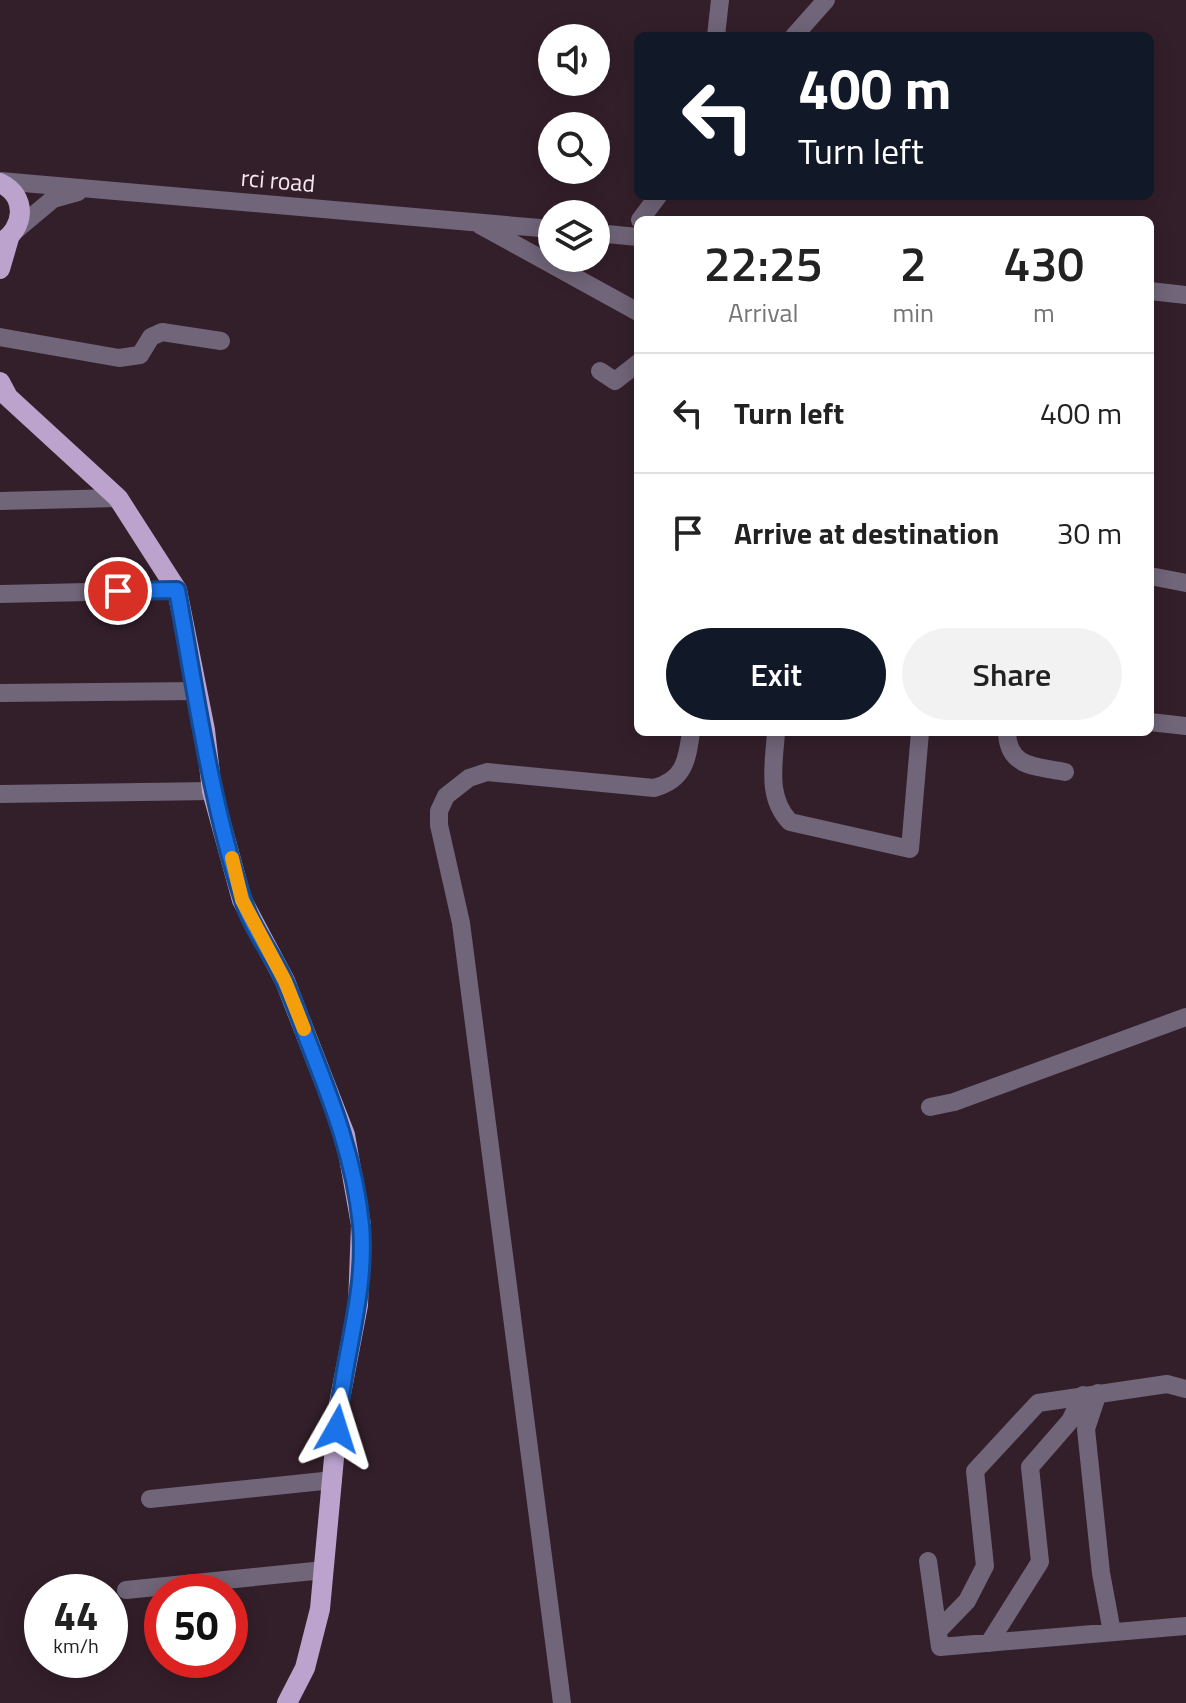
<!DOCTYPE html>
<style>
:root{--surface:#fff;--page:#f2f2f2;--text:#222;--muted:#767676;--line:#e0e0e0;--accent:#111827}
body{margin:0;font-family:"Titillium Web",sans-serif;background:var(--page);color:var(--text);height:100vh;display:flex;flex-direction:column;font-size:30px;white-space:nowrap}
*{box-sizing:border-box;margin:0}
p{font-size:26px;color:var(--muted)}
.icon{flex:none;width:44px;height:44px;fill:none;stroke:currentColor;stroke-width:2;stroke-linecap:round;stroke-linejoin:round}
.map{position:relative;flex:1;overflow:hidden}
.side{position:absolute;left:634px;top:216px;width:520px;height:520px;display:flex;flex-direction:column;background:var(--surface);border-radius:12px;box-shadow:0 4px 20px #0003}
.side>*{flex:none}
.guide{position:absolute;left:634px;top:32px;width:520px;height:168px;border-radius:12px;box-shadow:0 4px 20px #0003;background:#111827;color:#fff;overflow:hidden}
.buttons{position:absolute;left:538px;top:24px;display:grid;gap:16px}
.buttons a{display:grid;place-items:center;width:72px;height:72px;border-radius:50%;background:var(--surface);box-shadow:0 4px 20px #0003;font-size:40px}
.speed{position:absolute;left:24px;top:1574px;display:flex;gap:16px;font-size:40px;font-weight:700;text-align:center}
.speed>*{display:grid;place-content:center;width:104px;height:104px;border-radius:50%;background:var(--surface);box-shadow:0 4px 20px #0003;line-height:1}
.speed small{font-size:20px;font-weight:400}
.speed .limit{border:12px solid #d22;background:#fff;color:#111}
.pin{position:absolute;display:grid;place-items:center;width:68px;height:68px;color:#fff;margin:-34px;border:4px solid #fff;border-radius:50%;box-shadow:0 2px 8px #0007}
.me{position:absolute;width:88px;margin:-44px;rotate:6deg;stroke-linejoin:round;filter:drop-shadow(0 0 6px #0008)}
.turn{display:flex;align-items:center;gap:28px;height:168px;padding:0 32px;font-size:36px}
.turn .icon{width:104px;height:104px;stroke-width:2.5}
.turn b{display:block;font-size:56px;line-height:68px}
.eta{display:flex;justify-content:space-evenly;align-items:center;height:136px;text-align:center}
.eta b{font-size:48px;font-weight:600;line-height:56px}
.cta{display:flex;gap:16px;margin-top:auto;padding:16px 32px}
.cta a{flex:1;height:92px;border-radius:48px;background:var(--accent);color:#fff;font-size:32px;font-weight:600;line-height:92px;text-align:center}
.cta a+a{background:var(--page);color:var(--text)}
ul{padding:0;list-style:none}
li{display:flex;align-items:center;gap:24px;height:120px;padding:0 32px;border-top:2px solid var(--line)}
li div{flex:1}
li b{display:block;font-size:30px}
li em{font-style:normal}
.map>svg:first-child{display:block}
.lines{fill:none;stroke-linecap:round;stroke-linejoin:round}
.minor{stroke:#716579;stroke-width:18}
.major{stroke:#bca3ce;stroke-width:20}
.route-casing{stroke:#114b97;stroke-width:20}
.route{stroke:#1a73e8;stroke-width:14}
.slow{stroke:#f59e0b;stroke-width:14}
.labels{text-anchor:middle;stroke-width:8;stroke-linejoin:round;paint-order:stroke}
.street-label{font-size:24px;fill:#f5e7ee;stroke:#331f2a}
</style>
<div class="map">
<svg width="1186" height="1703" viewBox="0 0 1186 1703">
<rect width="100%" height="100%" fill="#331f2a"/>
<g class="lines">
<path class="minor" d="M716,36l4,-36
M794,36l32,-36
M0,181l552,48
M640,220l18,-24
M480,225l158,87
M16,230l37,-31 25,-7
M596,233l42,4
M1150,291l36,4
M0,337l119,21 21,-3 11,-18 11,-5 59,9
M600,371l15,10 23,-18
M0,501l118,-3
M1150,576l36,7
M0,594l177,-4
M0,693l196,-2
M1150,722l36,4
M776,732c-2,32 -10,65 14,90l120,27 10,-117
M1007,732c1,36 29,34 58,40
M0,794l212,-3
M930,1107l24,-5 232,-85
M1098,1393l-12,36 15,144 11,59
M150,1499l183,-19
M928,1561l12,86 246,-21
M126,1590l198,-20
M938,1631l29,-30 18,-35 -10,-95 63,-68 129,-19 19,5
M989,1643l51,-81 -10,-95 40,-46 13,-26
M562,1703l-101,-780 -22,-98v-14l7,-15 23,-18 18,-6 167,16c30,-8 33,-27 37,-56"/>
<path class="major" d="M0,183c28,13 25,46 0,60
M0,269l9,-31
M0,382l8,15 110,101 59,92 28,140 7,61 30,109 43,81 60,154 16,90 -3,80 -19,99 -19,205 -15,59 -18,35"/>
</g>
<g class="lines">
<g class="route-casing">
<path id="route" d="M118,591l59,-1c19,103 33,208 65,307 8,28 29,55 41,81 11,22 18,45 27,68 23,58 45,116 51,179 6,69 -19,136 -24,204"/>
</g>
<use href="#route" class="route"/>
<path class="slow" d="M232,858l10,42 43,81 19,48"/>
</g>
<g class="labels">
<g class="street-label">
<text transform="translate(278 181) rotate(5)" y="8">rci road</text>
</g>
</g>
</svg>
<div class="buttons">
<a><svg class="icon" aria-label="sound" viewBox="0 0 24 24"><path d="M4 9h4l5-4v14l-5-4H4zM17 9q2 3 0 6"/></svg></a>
<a><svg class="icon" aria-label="search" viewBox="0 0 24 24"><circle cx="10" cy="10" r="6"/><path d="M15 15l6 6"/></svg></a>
<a><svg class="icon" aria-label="layers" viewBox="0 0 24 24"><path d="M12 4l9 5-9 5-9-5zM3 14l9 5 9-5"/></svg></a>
</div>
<div class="speed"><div>44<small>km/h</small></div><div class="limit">50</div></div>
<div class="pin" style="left:118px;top:591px;background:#d93025"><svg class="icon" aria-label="arrive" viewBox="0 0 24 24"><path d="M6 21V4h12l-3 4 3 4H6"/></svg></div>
<svg class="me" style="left:337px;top:1429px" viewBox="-20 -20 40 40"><path d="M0-17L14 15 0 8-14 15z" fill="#1a73e8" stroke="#fff" stroke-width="4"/></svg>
<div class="guide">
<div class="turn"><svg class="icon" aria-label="left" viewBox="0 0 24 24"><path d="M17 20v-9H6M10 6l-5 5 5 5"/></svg><div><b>400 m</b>Turn left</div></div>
</div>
<section class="side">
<div class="eta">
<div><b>22:25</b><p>Arrival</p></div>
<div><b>2</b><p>min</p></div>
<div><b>430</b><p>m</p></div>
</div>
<ul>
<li><svg class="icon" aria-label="left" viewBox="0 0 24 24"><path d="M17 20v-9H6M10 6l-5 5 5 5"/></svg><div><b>Turn left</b></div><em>400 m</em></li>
<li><svg class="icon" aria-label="arrive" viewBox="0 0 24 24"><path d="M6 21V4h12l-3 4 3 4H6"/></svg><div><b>Arrive at destination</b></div><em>30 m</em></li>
</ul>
<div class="cta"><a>Exit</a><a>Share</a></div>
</section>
</div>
